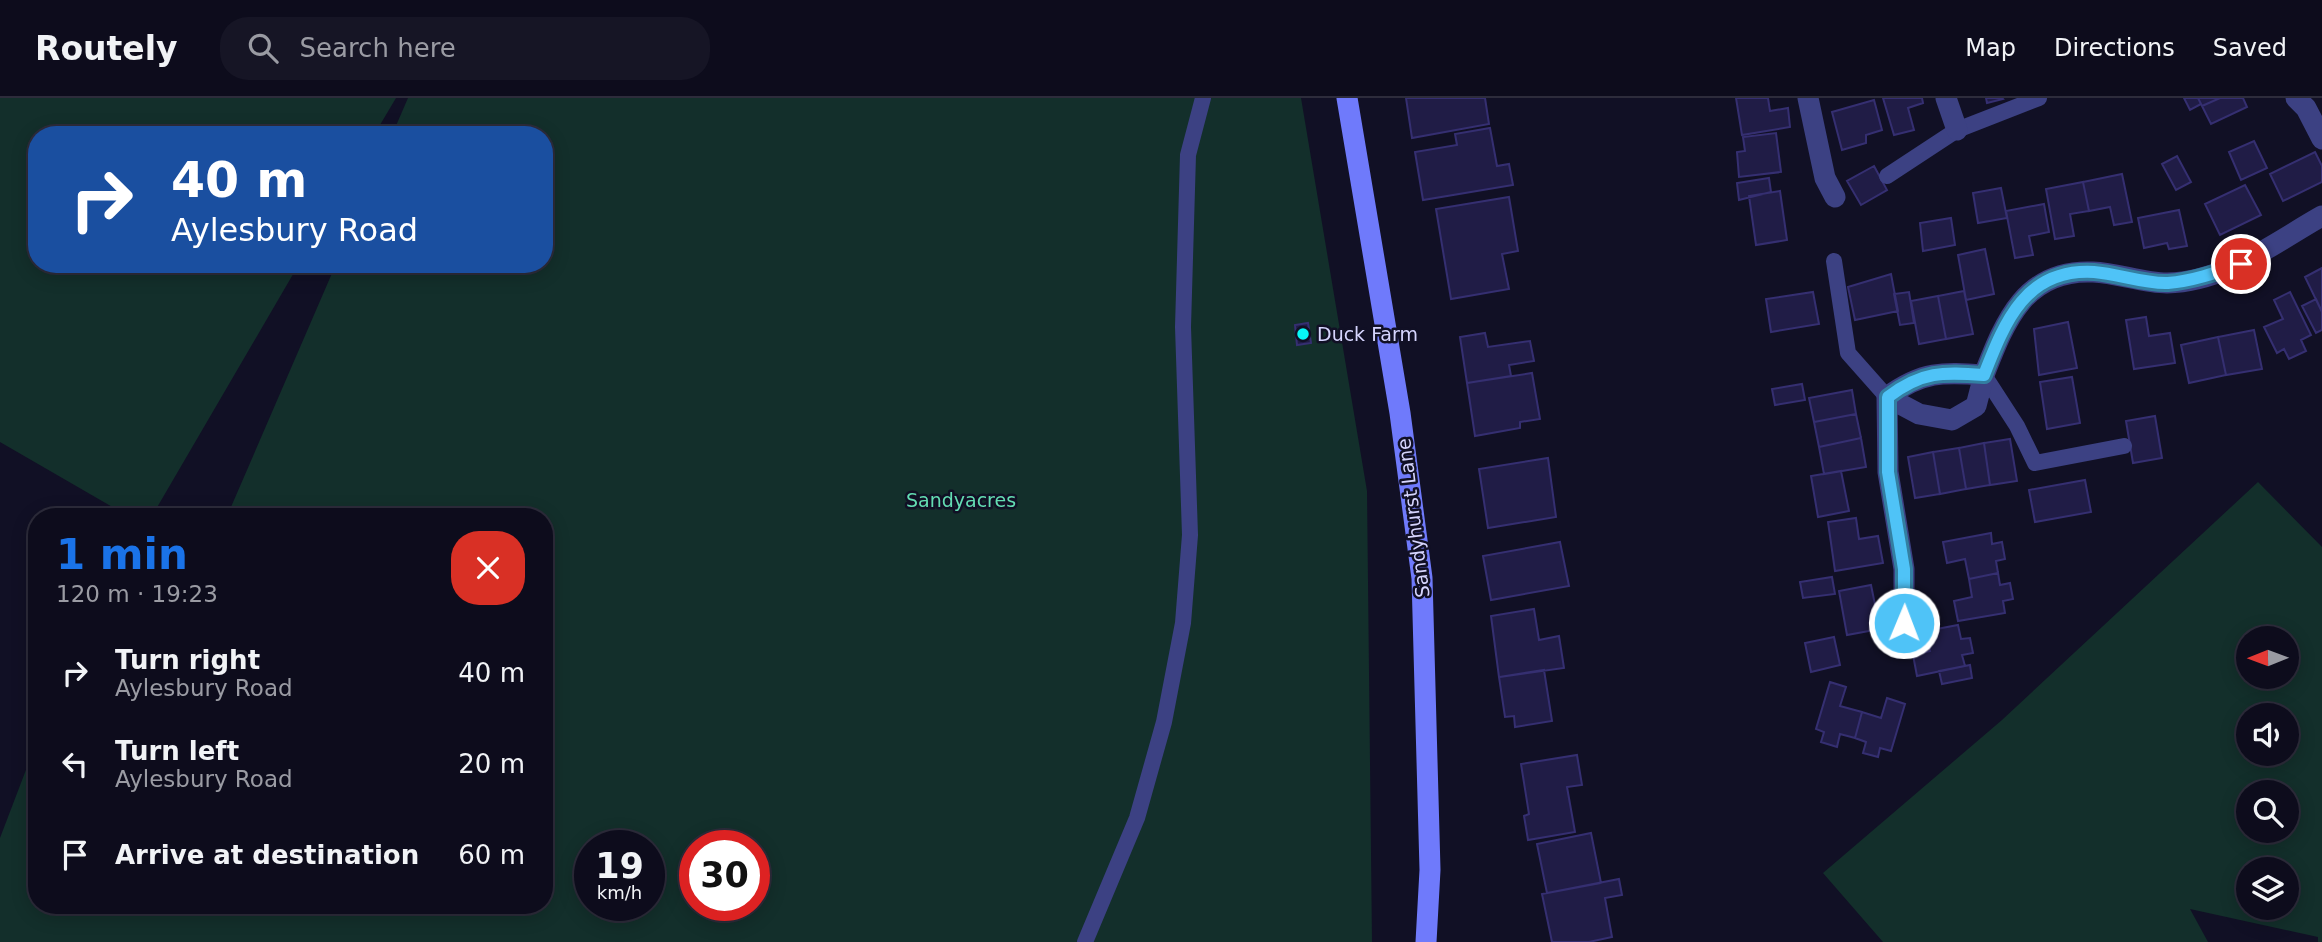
<!DOCTYPE html>
<meta charset="utf-8">
<style>
:root{--surface:#0d0c1c;--page:#161525;--text:#f1f3f6;--muted:#9a9ba3;--line:#2d2c3b;--accent:#1a73e8}
body{margin:0;font-family:"DejaVu Sans",sans-serif;background:var(--page);color:var(--text);height:100vh;display:flex;flex-direction:column;font-size:26px;white-space:nowrap}
*{box-sizing:border-box;margin:0}
p{font-size:23px;color:var(--muted)}
.icon{flex:none;width:38px;height:38px;fill:none;stroke:currentColor;stroke-width:2;stroke-linecap:round;stroke-linejoin:round}
.map{position:relative;flex:1;overflow:hidden}
.details{position:absolute;left:28px;top:410px;width:525px;height:406px;display:flex;flex-direction:column;background:var(--surface);border-radius:28px;box-shadow:0 4px 18px #0003,0 0 0 2px var(--line)}
.details>*{flex:none}
.guide{position:absolute;left:28px;top:28px;width:525px;height:147px;border-radius:28px;box-shadow:0 4px 18px #0003,0 0 0 2px var(--line);background:#1a4fa0;color:#fff;overflow:hidden}
.needle{width:46px;rotate:269deg}
.fabs{position:absolute;left:2236px;top:528px;display:grid;gap:14px}
.fabs a{display:grid;place-items:center;width:63px;height:63px;border-radius:50%;background:var(--surface);box-shadow:0 4px 18px #0003,0 0 0 2px var(--line);font-size:35px}
.speed{position:absolute;left:574px;top:732px;display:flex;gap:14px;font-size:35px;font-weight:700;text-align:center}
.speed>*{display:grid;place-content:center;width:91px;height:91px;border-radius:50%;background:var(--surface);box-shadow:0 4px 18px #0003,0 0 0 2px var(--line);line-height:1}
.speed small{font-size:18px;font-weight:400}
.speed .limit{border:10px solid #d22;background:#fff;color:#111}
.pin{position:absolute;display:grid;place-items:center;width:60px;height:60px;color:#fff;margin:-30px;border:4px solid #fff;border-radius:50%;box-shadow:0 2px 7px #0007}
.me{position:absolute;width:77px;margin:-38px;rotate:1deg;stroke-linejoin:round;filter:drop-shadow(0 0 5px #0008)}
.turn{display:flex;align-items:center;gap:24px;height:147px;padding:0 28px;font-size:32px}
.turn .icon{width:91px;height:91px;stroke-width:2.5}
.turn b{display:block;font-size:49px;line-height:60px}
.round{display:grid;place-items:center;flex:none;width:74px;height:74px;border-radius:28px;background:var(--page)}
.summary{display:flex;align-items:center;justify-content:space-between;height:119px;padding:0 28px}
h1{font-size:42px;font-weight:700;line-height:52px;color:var(--accent)}
ul{padding:0;list-style:none}
li{display:flex;align-items:center;gap:21px;height:91px;padding:0 28px}
li div{flex:1}
li b{display:block;font-size:26px}
li em{font-style:normal}
header{display:flex;align-items:center;gap:42px;box-sizing:border-box;height:98px;padding:0 35px;background:var(--surface);border-bottom:2px solid var(--line)}
header strong{font-size:33px}
nav{display:flex;gap:38px;margin-inline-start:auto;font-size:24px}
.search{width:490px;height:63px;background:var(--page);display:flex;align-items:center;gap:18px;box-sizing:border-box;padding:0 24px;border-radius:28px;color:var(--muted);font-size:26px}
.map>svg:first-child{display:block}
.green{fill:#132f2b;fill-rule:evenodd}
.building{fill:#201c46;stroke:#352f71;stroke-width:2}
.lines{fill:none;stroke-linecap:round;stroke-linejoin:round}
.lane{stroke:#3c4183;stroke-width:16}
.street{stroke:#3c4183;stroke-width:21}
.secondary{stroke:#6f7afb;stroke-width:21}
.route-casing{stroke:#337fa1;stroke-width:18}
.route{stroke:#4fc3f7;stroke-width:12}
.poi-dot{fill:#07f8f7;stroke:#111025;stroke-width:2.5}
.labels{text-anchor:middle;stroke-width:5;stroke-linejoin:round;paint-order:stroke}
.poi-label{font-size:19px;fill:#d6d5fe;stroke:#111025;text-anchor:start}
.park-label{font-size:19px;fill:#63dcb2;stroke:#111025}
.street-label{font-size:19px;fill:#d6d5fe;stroke:#111025}
</style>
<header>
<strong>Routely</strong>
<div class="search"><svg class="icon" aria-label="search" viewBox="0 0 24 24"><circle cx="10" cy="10" r="6"/><path d="M15 15l6 6"/></svg>Search here</div>
<nav><a>Map</a><a>Directions</a><a>Saved</a></nav>
</header>
<div class="map">
<svg width="2322" height="844" viewBox="0 0 2322 844">
<rect width="100%" height="100%" fill="#111025"/>
<path class="green" d="M0,0h396l-22,37h-337v129h262l-147,252h-24l-128,-74z
M408,0h893l66,393 5,451h-1372v-104l37,-97v164h507v-389h-352l39,-9 105,-243h208v-129h-152zM590,747h59v60h-59zM695,747h59v60h-59z
M2258,384l64,65v395h-4v-5l-128,-28 18,33h-325l-60,-69 179,-153zM2249,541h38v38h-38zM2249,618h38v38h-38zM2249,695h38v38h-38zM2249,772h38v38h-38z"/>
<path class="building" d="M1406,0h79l4,26 -77,14z
M1736,0h32l2,13 18,-3 2,19 -48,8z
M1883,0h39l1,5 -15,5 6,22 -20,5z
M1986,0h16l1,1 -16,4z
M2184,0h14l3,6 -11,6z
M2198,0h22l-18,8z
M2220,0h23l4,9 -36,17 -9,-18z
M1874,2l8,30 -16,5v8l-24,7 -10,-38z
M1490,30l7,38 12,-2 4,21 -90,15 -8,-48 42,-7 -2,-11z
M1776,35l5,39 -42,5 -2,-25 8,-1 -2,-14z
M2254,43l13,27 -26,12 -12,-28z
M2315,54l7,14v16l-39,19 -13,-27z
M2177,58l14,26 -15,8 -14,-26z
M1874,68l13,24 -26,15 -14,-24z
M2122,76l10,48 -18,3 -4,-18 -21,4 -6,-29z
M1769,80l2,14 -32,8 -2,-17z
M2083,84l6,29 -19,3 4,22 -19,3 -9,-50z
M2245,87l16,30 -41,20 -15,-31z
M2001,90l6,30 -29,5 -5,-30z
M1780,93l7,49 -31,5 -7,-49z
M1509,99l9,54 -16,3 7,35 -58,10 -15,-90z
M2044,106l5,28 -20,4 4,19 -18,3 -9,-47z
M2179,112l8,36 -18,3 -2,-6 -23,5 -6,-30z
M1951,120l4,27 -32,6 -3,-28z
M1985,151l9,45 -28,6 -8,-45z
M2322,170v44l-17,-35z
M1891,176l7,37 -43,9 -7,-33z
M1964,193l9,43 -27,5 -8,-43z
M1813,194l6,32 -48,8 -5,-33z
M1909,194l5,31 -14,2 -6,-31z
M2290,194l21,43 -10,5 5,11 -17,8 -5,-10 -7,4 -13,-26 19,-8 -9,-19z
M1938,198l8,43 -27,5 -8,-43z
M2316,201l6,13v18l-6,3 -14,-27z
M2146,219l3,19 21,-3 5,30 -41,6 -8,-49z
M2068,224l9,46 -38,7 -5,-46z
M1308,225l3,20 -14,2 -2,-20z
M2254,232l8,39 -36,6 -8,-38z
M1485,235l3,14 42,-6 4,20 -25,4 2,11 -44,7 -7,-46z
M2218,239l8,38 -37,8 -8,-38z
M1532,275l8,46 -20,3v6l-45,8 -8,-53z
M2072,279l8,46 -33,6 -7,-47z
M1802,286l3,16 -30,5 -3,-16z
M1852,292l4,24 -42,8 -5,-24z
M1856,316l5,24 -42,9 -5,-25z
M2155,318l7,42 -29,5 -7,-42z
M1861,340l5,29 -42,7 -5,-27z
M2010,341l7,42 -27,4 -6,-42z
M1984,345l6,42 -24,4 -7,-41z
M1959,350l7,41 -26,5 -7,-42z
M1933,354l7,42 -25,4 -7,-41z
M1548,360l8,59 -68,11 -9,-59z
M1841,373l8,40 -31,6 -7,-41z
M2085,382l6,32 -56,10 -6,-32z
M1856,420l3,21 19,-3 5,27 -48,8 -7,-49z
M1991,435l1,11 10,-2 3,17 -9,2 2,12 -29,6 -4,-20 -18,4 -4,-21z
M1560,444l9,44 -78,14 -8,-44z
M1998,475l2,12 10,-2 3,16 -10,2 2,12 -47,8 -4,-20 18,-4 -3,-18z
M1832,479l3,17 -32,4 -3,-16z
M1871,487l9,44 -33,6 -8,-44z
M1534,511l5,31 20,-4 5,32 -65,9 -8,-61z
M1958,527l3,14 9,-1 3,15 -11,2 3,11 -48,10 -4,-21 17,-4 -4,-20z
M1834,539l6,28 -29,7 -6,-29z
M1970,567l2,13 -30,6 -3,-13z
M1544,572l8,51 -37,6 -1,-11 -9,1 -6,-40z
M1830,584l16,5 -6,19 22,6 -7,26 -15,-4 -3,13 -16,-5 3,-10 -8,-3z
M1887,600l18,6 -14,47 -11,-3 -2,9 -15,-4 3,-11 -11,-4 7,-26 19,6z
M1577,657l5,30 -15,2 8,45 -47,8 -4,-24 5,-2 -8,-50z
M1591,735l10,50 -54,10 -10,-49z
M1619,781l3,16 -17,3 7,39 -23,5h-37l-10,-48z"/>
<g class="lines">
<path class="lane" d="M1887,78l70,-46 82,-32
M1834,163l14,92 39,44
M1984,277l33,51 18,37 89,-17
M1085,844l52,-124 27,-96 19,-99 7,-88 -7,-208 5,-172 15,-57"/>
<path class="street" d="M1808,0l17,80 10,19
M1946,0l11,32
M2296,0l10,10 16,31
M1887,299l32,17 33,6 24,-14 8,-31
M1904,525v-54l-16,-97 -1,-75c35,-26 56,-25 97,-22 21,-54 41,-106 109,-103 25,1 50,11 74,11 58,-1 107,-40 155,-67"/>
<path class="secondary" d="M1347,0l53,315 22,165 8,292 -4,72"/>
</g>
<g class="lines">
<g class="route-casing">
<path id="route" d="M1904,525v-54l-16,-97v-75c34,-26 55,-25 96,-22 21,-54 42,-107 110,-103 25,2 50,12 74,11 25,-2 50,-11 73,-19"/>
</g>
<use href="#route" class="route"/>
</g>
<circle class="poi-dot" cx="1303" cy="236" r="7"/>
<g class="labels">
<g class="poi-label">
<text x="1317" y="243">Duck Farm</text>
</g>
<g class="park-label">
<text x="961" y="409">Sandyacres</text>
</g>
<g class="street-label">
<text transform="translate(1413 420) rotate(-97)" y="7">Sandyhurst Lane</text>
</g>
</g>
</svg>
<div class="fabs">
<a><svg class="needle" viewBox="-14 -14 28 28"><path d="M0-13l5 13h-10z" fill="#e53935"/><path d="M0 13l5-13h-10z" fill="#9a9ba3"/></svg></a>
<a><svg class="icon" aria-label="sound" viewBox="0 0 24 24"><path d="M4 9h4l5-4v14l-5-4H4zM17 9q2 3 0 6"/></svg></a>
<a><svg class="icon" aria-label="search" viewBox="0 0 24 24"><circle cx="10" cy="10" r="6"/><path d="M15 15l6 6"/></svg></a>
<a><svg class="icon" aria-label="layers" viewBox="0 0 24 24"><path d="M12 4l9 5-9 5-9-5zM3 14l9 5 9-5"/></svg></a>
</div>
<div class="speed"><div>19<small>km/h</small></div><div class="limit">30</div></div>
<div class="pin" style="left:2241px;top:166px;background:#d93025"><svg class="icon" aria-label="arrive" viewBox="0 0 24 24"><path d="M6 21V4h12l-3 4 3 4H6"/></svg></div>
<svg class="me" style="left:1904px;top:525px" viewBox="-20 -20 40 40"><circle r="17" fill="#4fc3f7" stroke="#fff" stroke-width="3"/><path d="M0-11L8 9 0 5-8 9z" fill="#fff"/></svg>
<div class="guide">
<div class="turn"><svg class="icon" aria-label="right" viewBox="0 0 24 24"><path d="M7 20v-9h11M14 6l5 5-5 5"/></svg><div><b>40 m</b>Aylesbury Road</div></div>
</div>
<section class="details">
<div class="summary"><div><h1>1 min</h1><p>120 m · 19:23</p></div><a class="round" style="background:#d93025;color:#fff"><svg class="icon" aria-label="close" viewBox="0 0 24 24"><path d="M6 6l12 12M18 6L6 18"/></svg></a></div>
<ul>
<li><svg class="icon" aria-label="right" viewBox="0 0 24 24"><path d="M7 20v-9h11M14 6l5 5-5 5"/></svg><div><b>Turn right</b><p>Aylesbury Road</p></div><em>40 m</em></li>
<li><svg class="icon" aria-label="left" viewBox="0 0 24 24"><path d="M17 20v-9H6M10 6l-5 5 5 5"/></svg><div><b>Turn left</b><p>Aylesbury Road</p></div><em>20 m</em></li>
<li><svg class="icon" aria-label="arrive" viewBox="0 0 24 24"><path d="M6 21V4h12l-3 4 3 4H6"/></svg><div><b>Arrive at destination</b></div><em>60 m</em></li>
</ul>
</section>
</div>
